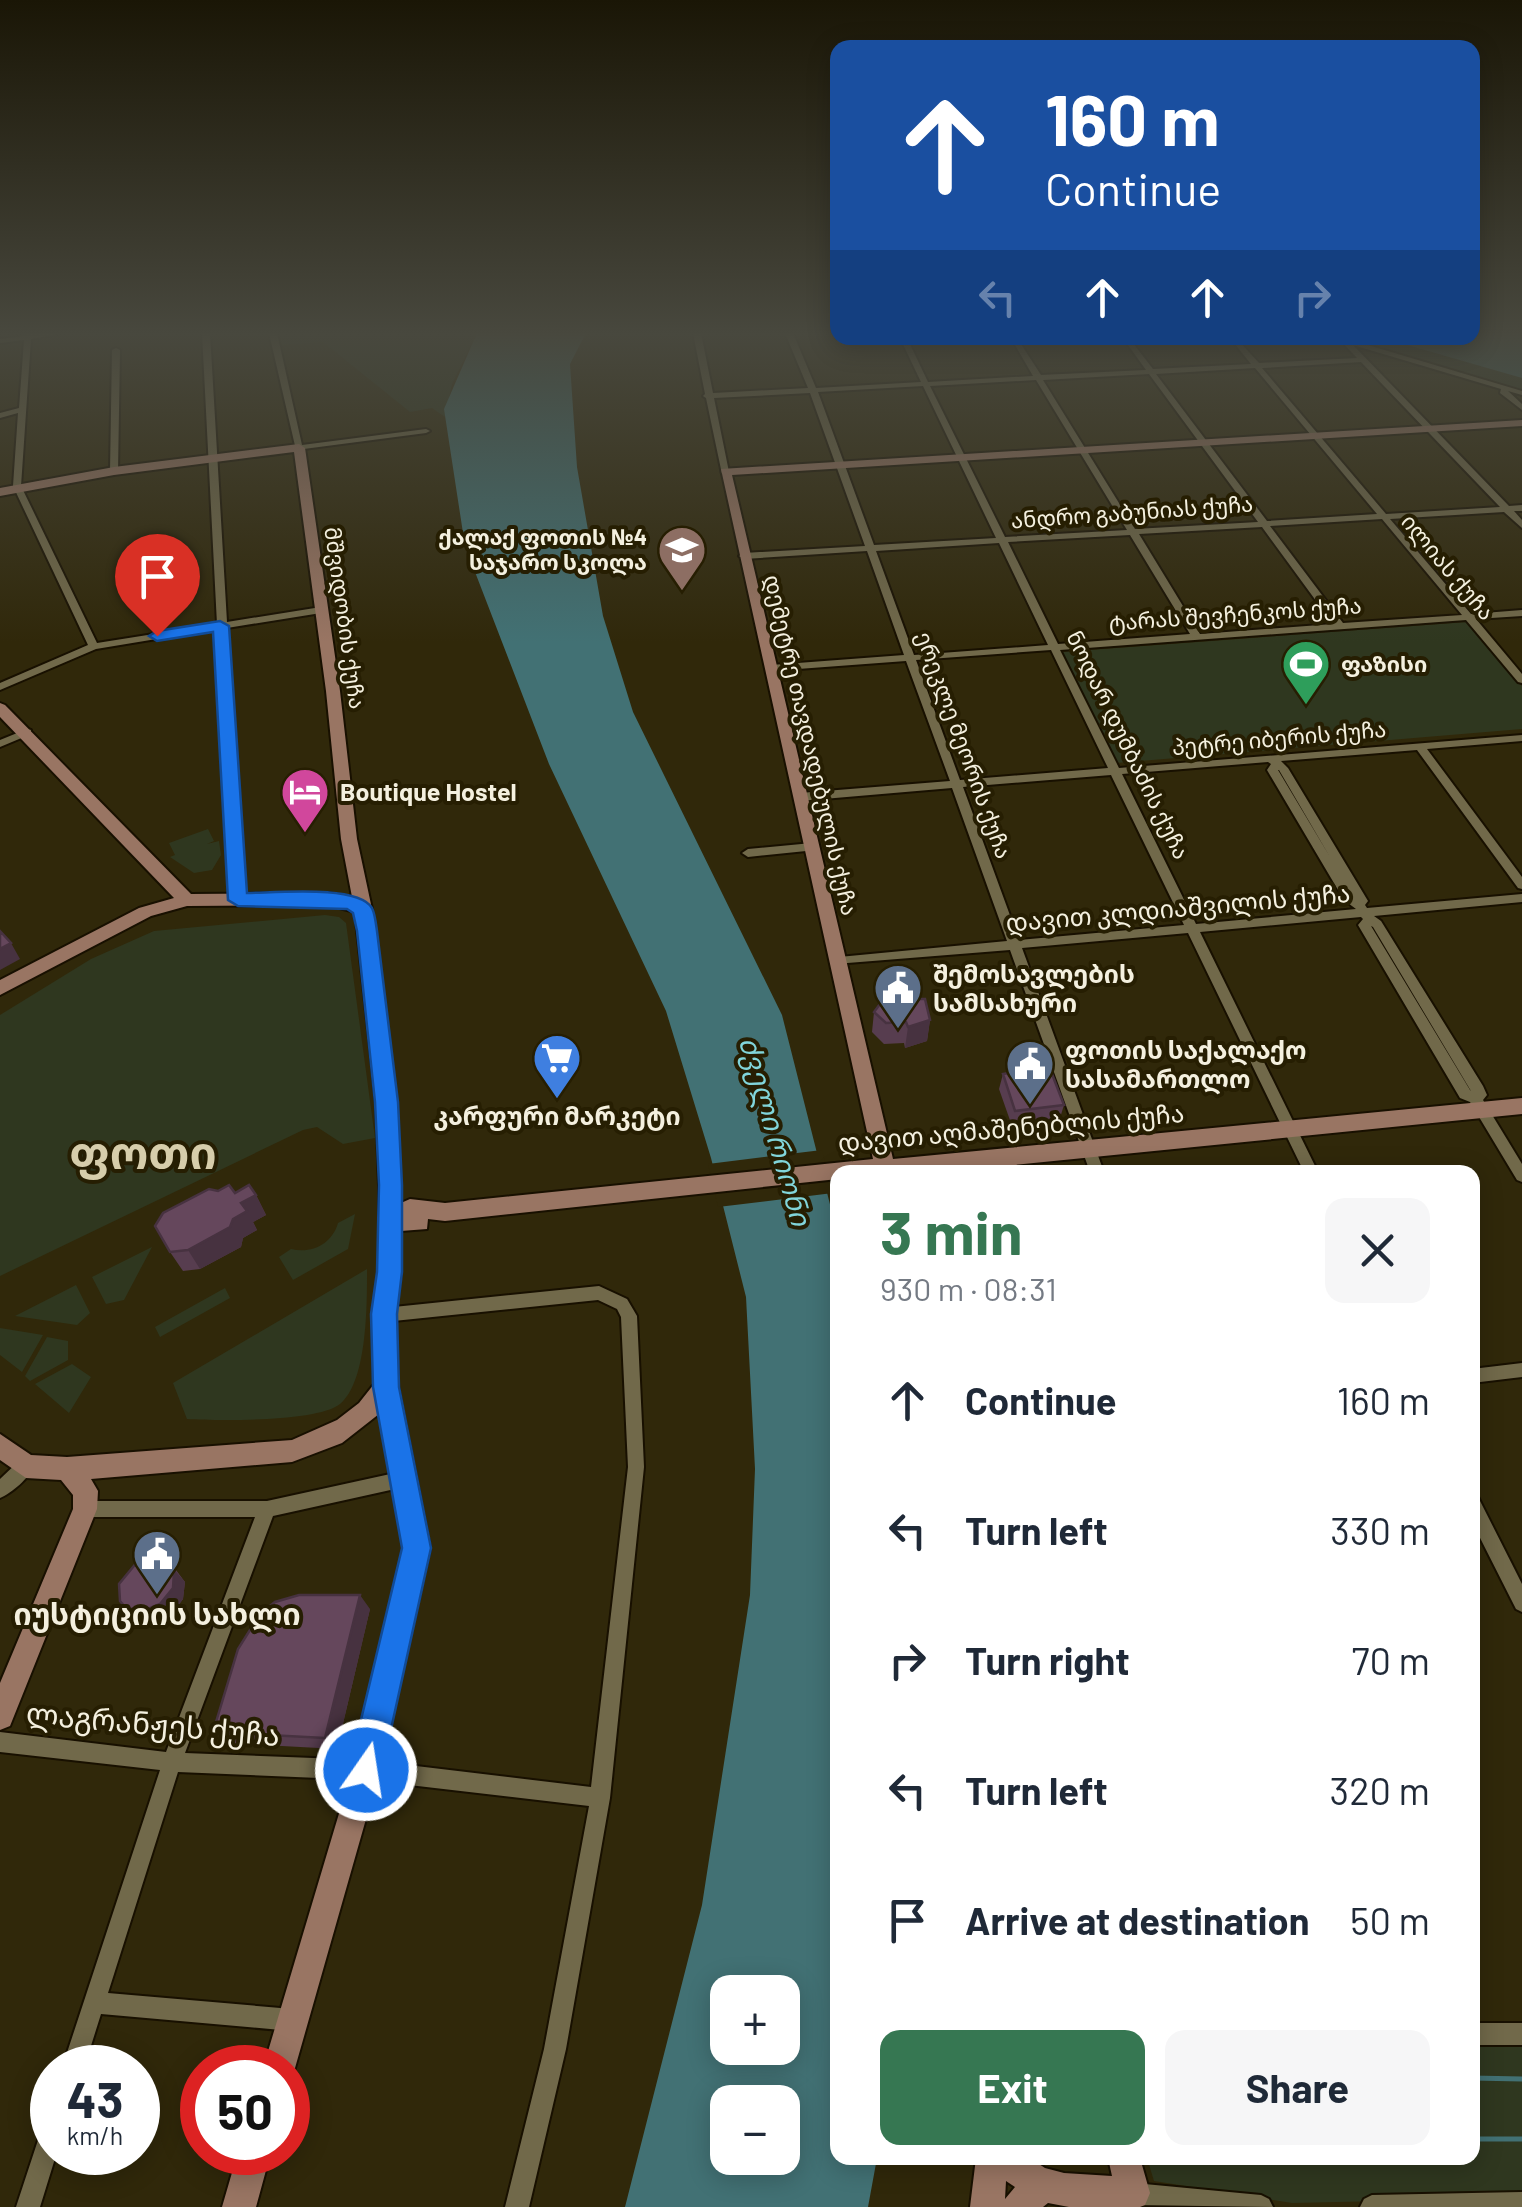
<!DOCTYPE html>
<meta charset="utf-8">
<style>
:root{--surface:#fff;--page:#f6f6f7;--text:#1f2937;--muted:#747a83;--accent:#367752}
body{margin:0;font-family:Barlow,"Noto Sans Georgian",sans-serif;background:var(--page);color:var(--text);height:100vh;display:flex;flex-direction:column;font-size:38px;white-space:nowrap}
*{box-sizing:border-box;margin:0}
p{font-size:32px;color:var(--muted)}
.icon{flex:none;width:55px;height:55px;fill:none;stroke:currentColor;stroke-width:2;stroke-linecap:round;stroke-linejoin:round}
.map{position:relative;flex:1;overflow:hidden}
.details{position:absolute;left:830px;top:1165px;width:650px;height:1000px;display:flex;flex-direction:column;background:var(--surface);border-radius:20px;box-shadow:0 5px 25px #0003}
.details>*{flex:none}
.banner{position:absolute;left:830px;top:40px;width:650px;height:305px;border-radius:20px;box-shadow:0 5px 25px #0003;background:#1a4fa0;color:#fff;overflow:hidden}
.tools{position:absolute;left:710px;top:1975px;display:grid;gap:20px}
.tools a{display:grid;place-items:center;width:90px;height:90px;border-radius:20px;background:var(--surface);box-shadow:0 5px 25px #0003;font-size:50px}
.speed{position:absolute;left:30px;top:2045px;display:flex;gap:20px;font-size:50px;font-weight:700;text-align:center}
.speed>*{display:grid;place-content:center;width:130px;height:130px;border-radius:50%;background:var(--surface);box-shadow:0 5px 25px #0003;line-height:1}
.speed small{font-size:25px;font-weight:400}
.speed .limit{border:15px solid #d22;background:#fff;color:#111}
.pin{position:absolute;display:grid;place-items:center;width:85px;height:85px;color:#fff;margin:-102px -42px;border-radius:50% 50% 50% 0;rotate:-45deg;box-shadow:0 0 10px #0007}
.pin .icon{rotate:45deg}
.me{position:absolute;width:110px;margin:-55px;rotate:13deg;stroke-linejoin:round;filter:drop-shadow(0 0 8px #0008)}
.turn{display:flex;align-items:center;gap:35px;height:210px;padding:0 50px;font-size:45px}
.turn .icon{width:130px;height:130px;stroke-width:2.5}
.turn b{display:block;font-size:70px;line-height:85px}
.lanes{display:flex;align-items:center;height:95px;padding:0 50px;background:#0003;justify-content:center;gap:50px;direction:ltr}
.lanes .off{opacity:.35}
.round{display:grid;place-items:center;flex:none;width:105px;height:105px;border-radius:20px;background:var(--page)}
.headline{display:flex;align-items:center;justify-content:space-between;height:170px;padding:0 50px}
h1{font-size:60px;font-weight:700;line-height:75px;color:var(--accent)}
.cta{display:flex;gap:20px;margin-top:auto;padding:20px 50px}
.cta a{flex:1;height:115px;border-radius:20px;background:var(--accent);color:#fff;font-size:40px;font-weight:700;line-height:115px;text-align:center}
.cta a+a{background:var(--page);color:var(--text)}
ul{padding:0;list-style:none}
li{display:flex;align-items:center;gap:30px;height:130px;padding:0 50px}
li div{flex:1}
li b{display:block;font-size:38px}
li em{font-style:normal}
.map>svg:first-child{display:block}
.green{fill:#2f371f}
.water{fill:#427174;fill-rule:evenodd}
.pier{fill:#30280a}
.lines{fill:none;stroke-linecap:round;stroke-linejoin:round}
.stream{stroke:#427174;stroke-width:5}
.street-casing{stroke:#181000;stroke-width:4}
.secondary-casing{stroke:#181000;stroke-width:4}
.street{fill:#71694a;fill-rule:evenodd}
.secondary{fill:#997563;fill-rule:evenodd}
.wall{fill:#573d4f}
.shaded-wall{fill:#473240}
.building{fill:#65475c;stroke:#473240;stroke-width:2.5}
.route{fill:#1a73e8;stroke:#114b97;stroke-width:2.5}
.labels{text-anchor:middle;stroke-width:8;stroke-linejoin:round;paint-order:stroke}
.far-street-label{font-size:22px;fill:#f4f0df;stroke:#261e02}
.far-poi-label{font-size:22px;font-weight:bold;fill:#f4f0df;stroke:#261e02;text-anchor:end}
.poi-label{font-size:25px;font-weight:bold;fill:#f4f0df;stroke:#261e02;text-anchor:start}
.street-label{font-size:25px;fill:#f4f0df;stroke:#261e02}
.water-label{font-size:28px;font-style:italic;fill:#81d5da;stroke:#261e02}
.near-poi-label{font-size:30px;font-weight:bold;fill:#f4f0df;stroke:#261e02}
.near-street-label{font-size:30px;fill:#f4f0df;stroke:#261e02}
.town-label{font-size:45px;font-weight:bold;fill:#d6cdab;stroke:#261e02}
</style>
<div class="map">
<svg width="1522" height="2207" viewBox="0 0 1522 2207">
<rect width="100%" height="100%" fill="#30280a"/>
<path class="green" d="M279,333h198l-25,51 -7,33 -13,-9 -22,4 -87,-70 -41,3z
M1346,338h37l123,35 16,5v13z
M1467,622l55,64v43l-406,34 -54,-111z
M208,829l6,12 -7,3 12,-3 2,14 -9,15 -18,3 -24,-16 5,-2 -6,-12z
M325,915l14,2 7,6 29,215 -32,6 -26,-17 -14,3 -303,146v-261l91,-56 63,-28z
M355,1214l-7,35 -55,31 -14,-23 12,-8c21,5 41,-5 47,-26z
M152,1247l-28,53 -18,4 -14,-27z
M367,1269c0,33 1,112 -27,135 -22,18 -121,17 -153,15l-14,-36z
M76,1285l14,28 -13,12 -62,-9z
M225,1288l5,10 -70,39 -5,-10z
M0,1328l43,7 -21,37 -22,-17z
M47,1337l21,4v19l-38,21 -5,-5z
M72,1364l19,13 -22,36 -34,-29z
M1522,2039v159l-230,5 -138,-22 -7,-23h325l1,-118z"/>
<path class="water" d="M477,333h109l-16,31 7,103 26,149 30,96 149,303 55,217 1,926h39l-9,49h-243l77,-302 48,-310 5,-126 -9,-172 -35,-139 -45,-147 -117,-247 -84,-218 -21,-137zM728,1992h54v56h-54zM728,2102h54v56h-54z
M1473,333h49v45l-139,-40h89z"/>
<path class="pier" d="M822,1150l11,43 -115,14 -10,-43z"/>
<g class="lines">
<path class="stream" d="M1472,2078l50,1
M1472,2139h50"/>
<g class="street-casing">
<path id="street" d="M24,333h40l-33,6 -10,147 76,157 120,-19 -15,-291h8l17,289 94,-15 5,3 -5,3 -94,15 16,271 -2,3 -4,1 -6,-4 -14,-270 -121,20 -96,41v-7l88,-38 -75,-159 5,-73 -18,5v-5l19,-5 5,-68 -24,3v-4l24,-3z
M269,333h8l25,112 124,-16 4,2 -4,2 -130,17z
M693,333h8l12,60 95,-5 -23,-55h8l23,55 105,-6 -21,-44h7l21,44 105,-6 -22,-38h6l24,37 105,-5 -23,-32h6l24,31 98,-5 -21,-26h6l23,25 98,-5 -17,-18 4,-2 178,53v4l-14,-4 14,13v6l-22,-17 1,-4 -148,-44 156,161 13,-1v6h-8l8,9v8l-18,-16 -114,7 81,95 51,-4v6l-46,3 46,55v9l-4,-1 -52,-62 -406,30 59,118 403,-33v6l-95,8 95,128v12l-4,-1 -101,-138 -136,11 7,7 80,133 -3,4 2,3 155,-14v8l-148,14 7,5 102,165 4,9 -4,5 39,64v18l-5,-2 -47,-78 -10,-4 -102,-173 5,-6 -2,-2 -161,15 118,240h-14l-116,-239 -166,15 82,224h-14l-80,-222 -175,14 -2,-3 2,-3 4,-1 168,-16 -55,-153 -152,13 -6,-4 6,-4 150,-12 -44,-120 -135,10 -5,-3 5,-3 133,-10 -37,-104 -123,8 -5,-3 5,-3 121,-7 -55,-153 -96,5 15,74 -7,2 -16,-76 -3,-2 2,-2zM1361,362l139,145 -114,7 -124,-146zM1255,368l122,146 -110,7 -111,-147zM1149,374l109,148 -123,7 -92,-149zM1036,380l91,150 -122,7 -75,-151zM923,386l73,152 -122,7 -56,-153zM1382,519l80,96 -119,8 -73,-97zM1262,527l71,97 -133,10 -61,-100zM1130,535l60,99 -132,10 -50,-102zM999,543l49,102 -134,10 -38,-104zM1051,650l57,118 -148,12 -44,-120zM1268,762l3,2 -4,6 77,130 12,9 -160,15 -74,-150zM1278,770h1l51,87zM1111,775l73,150 -165,15 -56,-153zM1371,926l2,1 98,164 -1,-1z
M116,348l4,2 -2,121 -4,3 -4,-3 2,-121z
M27,729l4,1v4l-31,13v-7z
M812,843l6,4 -2,3 -68,7 -6,-4 6,-4z
M599,1286l28,13 10,17 7,151 -34,331 -44,251 -37,158h-24l39,-158 45,-243 -223,-26 -188,-8 -70,221 184,16 8,3 3,8 -3,8 -8,3 -191,-17 -17,54h-22l98,-298 -160,-18v-20l166,20 89,-235h-170l-6,-2 -3,-6 3,-6 6,-2h182l137,-30 6,2 2,6 -2,6 -6,2 -131,29 -88,237 181,7 225,27 37,-320 -7,-150 -4,-8 -19,-9 -214,22 -5,-2 -3,-5 3,-5 5,-2z
M1522,1363v14l-50,6v-14z
M26,1458l6,2 2,6c-5,12 -22,27 -34,32v-19l20,-19z
M1472,1495l6,2 44,87v28l-6,-3 -44,-87z
M1472,2023h50v22h-50z
M52,2120v32h5l-17,55h-24l25,-76 3,-8z
M1134,2183l127,12 8,4 4,8 -139,-2 -8,-3 -3,-8 3,-8z
M1522,2192v15h-162l4,-8 8,-4z"/>
</g>
<g class="secondary-casing">
<path id="secondary" d="M1522,420v6l-790,49 161,684 629,-61v16l-577,58h-107v7l-393,42 -17,-2 -1,10 -26,2v41l-6,43 3,72 32,161 -50,222 -85,298 -7,12v-12h-25l89,-298 52,-222 -25,-134 -37,29 -50,19 -201,17 7,12 -1,18 -87,217 -10,4v-47l73,-174v-14l-12,-15 -35,-2 -26,-18v-26l31,21 36,2 225,-17 45,-20 22,-17 15,-19 -1,-69 6,-43v-87l-3,-83 -21,-190 -27,-7 -141,1 -36,10 -151,79v-15l139,-72 35,-10 -174,-181v-14l5,2 186,189 137,-1 24,4 -11,-58 -15,-148 -32,-239 -180,23 -114,21v-8l114,-21 185,-23 6,4 35,243 17,148 15,70 24,193 5,101 9,-4 35,4 428,-44 -152,-690z
M238,2152h33l-15,55h-34z
M976,2158h54l15,10 19,5 48,3 -4,-18h32l10,35 -5,12 -5,2h-71l-21,-4 -5,4h-73zM1006,2181l9,6 -10,12z"/>
</g>
<use href="#street" class="street"/>
<use href="#secondary" class="secondary"/>
</g>
<path class="wall" d="M918,999l12,21 -3,21 -22,7 -1,-5 -20,1 -12,-12 2,-20z
M1003,1074l21,4 40,27 -5,16 -47,5 -13,-37z
M235,1193l21,2 10,20 -13,7 4,8 -14,8 -2,9 -41,22 -17,2 -13,-19z
M176,1570l9,12 -2,17 -12,16 -18,7 -16,-4 -12,-11z
M370,1609l-33,140 -109,-6 -15,-11z"/>
<path class="shaded-wall" d="M11,943l9,16 -20,11v-21z
M930,1020l-3,21 -22,7 3,-21z
M256,1195l10,20 -13,7 4,8 -14,8 -2,9 -41,22 -12,-19 45,-31 8,-16z
M165,1559l20,23 -2,17 -12,16 -18,7 -12,-10z
M360,1595l10,14 -33,140 -12,-11z"/>
<path class="building" d="M0,931l11,12 -11,6z
M916,994l2,5h7l5,21 -22,7 -2,-5 -20,1 -12,-11 12,-16z
M1022,1071l2,7 28,-4 12,31 -49,6 -12,-37z
M229,1185l6,8 14,-8 7,10 -15,8 6,8 -14,8 -3,8 -42,23 -18,2 -15,-26 8,-13 46,-24 9,2z
M165,1559l9,12 -1,17 -13,16 -19,8 -16,-5 -5,-6 -1,-17 19,-23z
M299,1595h61l-35,143 -112,-6 25,-83 22,-35 15,-12z"/>
<linearGradient id="sky" x2="0" y2="1"><stop stop-color="#1a1606"/><stop offset="0.52" stop-color="#48483e"/><stop offset="1" stop-color="#48483e" stop-opacity="0"/></linearGradient>
<rect width="1522" height="642" fill="url(#sky)"/>
<path class="route" d="M220,621l9,5 18,267c25,0 111,-9 125,15 3,6 4,16 5,23l21,171 4,83v87l-5,42 2,73 32,161 -49,222 -5,12 -11,5 -12,-5 -5,-12 53,-222 -29,-161 -2,-73 6,-42 2,-87 -4,-83 -18,-171 -4,-18 -6,-4 -109,-3 -10,-6 -15,-268 -56,9 -8,-5 8,-5z"/>
<defs>
<g id="school-pin" transform="scale(2.5)"><path d="M0 17L-7.5 6A9.5 9.5 0 1 1 7.5 6Z" fill="#8d6e63" stroke="#261e02"/><path d="M0-5L7-2L0 1L-7-2ZM-4 1L0 2.5L4 1V4Q0 6-4 4Z" fill="#fff"/></g>
<g id="stadium-pin" transform="scale(2.5)"><path d="M0 17L-7.5 6A9.5 9.5 0 1 1 7.5 6Z" fill="#2e9e5b" stroke="#261e02"/><path d="M0-5a6.5 5 0 1 0 0 10a6.5 5 0 1 0 0-10ZM-3.5-1.8h7v3.6h-7Z" fill="#fff"/></g>
<g id="hotel-pin" transform="scale(2.5)"><path d="M0 17L-7.5 6A9.5 9.5 0 1 1 7.5 6Z" fill="#d1479c" stroke="#261e02"/><path d="M-6-4.5h1.5V1H6V5H4.5V3h-9V5H-6ZM-4 0a1.8 1.8 0 1 1 3.6 0ZM.5 0V-2.5h3Q6-2.5 6 0Z" fill="#fff"/></g>
<g id="civic-pin" transform="scale(2.5)"><path d="M0 17L-7.5 6A9.5 9.5 0 1 1 7.5 6Z" fill="#5c6f8a" stroke="#261e02"/><path d="M-.6-6.5H3V-4.5H.6V-3L4-1V1h2V6H-6V1h2V-1L-.6-3ZM-1.2 2.5V6h2.4V2.5Z" fill="#fff"/></g>
<g id="supermarket-pin" transform="scale(2.5)"><path d="M0 17L-7.5 6A9.5 9.5 0 1 1 7.5 6Z" fill="#3f7fe0" stroke="#261e02"/><path d="M-6-5.5h2.5l.6 2H6L4.5 2H-2.5L-4.4-4H-6ZM-1.5 3.2a1.3 1.3 0 1 0 .1 0ZM3 3.2a1.3 1.3 0 1 0 .1 0Z" fill="#fff"/></g>
</defs>
<g fill-rule="evenodd">
<use href="#school-pin" x="682" y="550"/>
<use href="#stadium-pin" x="1306" y="664"/>
<use href="#hotel-pin" x="305" y="792"/>
<use href="#civic-pin" x="898" y="988"/>
<use href="#supermarket-pin" x="557" y="1058"/>
<use href="#civic-pin" x="1030" y="1064"/>
<use href="#civic-pin" x="157" y="1554"/>
</g>
<g class="labels">
<g class="far-street-label">
<text transform="translate(1132 512) rotate(-4)" y="8">ანდრო გაბუნიას ქუჩა</text>
<text transform="translate(1448 567) rotate(50)" y="8">ილიას ქუჩა</text>
<text transform="translate(1235 614) rotate(-4)" y="8">ტარას შევჩენკოს ქუჩა</text>
<text transform="translate(345 618) rotate(82)" y="8">მშვიდობის ქუჩა</text>
<text transform="translate(1279 738) rotate(-5)" y="8">პეტრე იბერის ქუჩა</text>
<text transform="translate(811 745) rotate(77)" y="8">დემეტრე თავდადებულის ქუჩა</text>
<text transform="translate(964 745) rotate(70)" y="8">ერეკლე მეორის ქუჩა</text>
<text transform="translate(1128 745) rotate(64)" y="8">ნოდარ დუმბაძის ქუჩა</text>
</g>
<g class="far-poi-label">
<text x="647" y="545">ქალაქ ფოთის №4<tspan x="647" dy="25">საჯარო სკოლა</tspan></text>
<text x="1341" y="672" text-anchor="start">ფაზისი</text>
</g>
<g class="poi-label">
<text x="340" y="801">Boutique Hostel</text>
<text x="933" y="983">შემოსავლების<tspan x="933" dy="29">სამსახური</tspan></text>
<text x="1065" y="1059">ფოთის საქალაქო<tspan x="1065" dy="29">სასამართლო</tspan></text>
<text x="557" y="1125" text-anchor="middle">კარფური მარკეტი</text>
</g>
<g class="street-label">
<text transform="translate(1178 908) rotate(-5)" y="9">დავით კლდიაშვილის ქუჩა</text>
<text transform="translate(1011 1128) rotate(-5)" y="9">დავით აღმაშენებლის ქუჩა</text>
</g>
<g class="water-label">
<text transform="translate(775 1131) rotate(74)" y="10">ძველი რიონი</text>
</g>
<g class="near-poi-label">
<text x="157" y="1625">იუსტიციის სახლი</text>
</g>
<g class="near-street-label">
<text transform="translate(153 1725) rotate(5)" y="10">ლაგრანჟეს ქუჩა</text>
</g>
<g class="town-label">
<text x="143" y="1169">ფოთი</text>
</g>
</g>
</svg>
<div class="tools">
<a>+</a>
<a>−</a>
</div>
<div class="speed"><div>43<small>km/h</small></div><div class="limit">50</div></div>
<div class="pin" style="left:157px;top:636px;background:#d93025"><svg class="icon" aria-label="arrive" viewBox="0 0 24 24"><path d="M6 21V4h12l-3 4 3 4H6"/></svg></div>
<svg class="me" style="left:366px;top:1770px" viewBox="-20 -20 40 40"><circle r="17" fill="#1a73e8" stroke="#fff" stroke-width="3"/><path d="M0-11L8 9 0 5-8 9z" fill="#fff"/></svg>
<div class="banner">
<div class="turn"><svg class="icon" aria-label="ahead" viewBox="0 0 24 24"><path d="M12 20V5M6 11l6-6 6 6"/></svg><div><b>160 m</b>Continue</div></div>
<div class="lanes"><svg class="icon off" aria-label="left" viewBox="0 0 24 24"><path d="M17 20v-9H6M10 6l-5 5 5 5"/></svg><svg class="icon" aria-label="ahead" viewBox="0 0 24 24"><path d="M12 20V5M6 11l6-6 6 6"/></svg><svg class="icon" aria-label="ahead" viewBox="0 0 24 24"><path d="M12 20V5M6 11l6-6 6 6"/></svg><svg class="icon off" aria-label="right" viewBox="0 0 24 24"><path d="M7 20v-9h11M14 6l5 5-5 5"/></svg></div>
</div>
<section class="details">
<div class="headline"><div><h1>3 min</h1><p>930 m · 08:31</p></div><a class="round"><svg class="icon" aria-label="close" viewBox="0 0 24 24"><path d="M6 6l12 12M18 6L6 18"/></svg></a></div>
<ul>
<li><svg class="icon" aria-label="ahead" viewBox="0 0 24 24"><path d="M12 20V5M6 11l6-6 6 6"/></svg><div><b>Continue</b></div><em>160 m</em></li>
<li><svg class="icon" aria-label="left" viewBox="0 0 24 24"><path d="M17 20v-9H6M10 6l-5 5 5 5"/></svg><div><b>Turn left</b></div><em>330 m</em></li>
<li><svg class="icon" aria-label="right" viewBox="0 0 24 24"><path d="M7 20v-9h11M14 6l5 5-5 5"/></svg><div><b>Turn right</b></div><em>70 m</em></li>
<li><svg class="icon" aria-label="left" viewBox="0 0 24 24"><path d="M17 20v-9H6M10 6l-5 5 5 5"/></svg><div><b>Turn left</b></div><em>320 m</em></li>
<li><svg class="icon" aria-label="arrive" viewBox="0 0 24 24"><path d="M6 21V4h12l-3 4 3 4H6"/></svg><div><b>Arrive at destination</b></div><em>50 m</em></li>
</ul>
<div class="cta"><a>Exit</a><a>Share</a></div>
</section>
</div>
